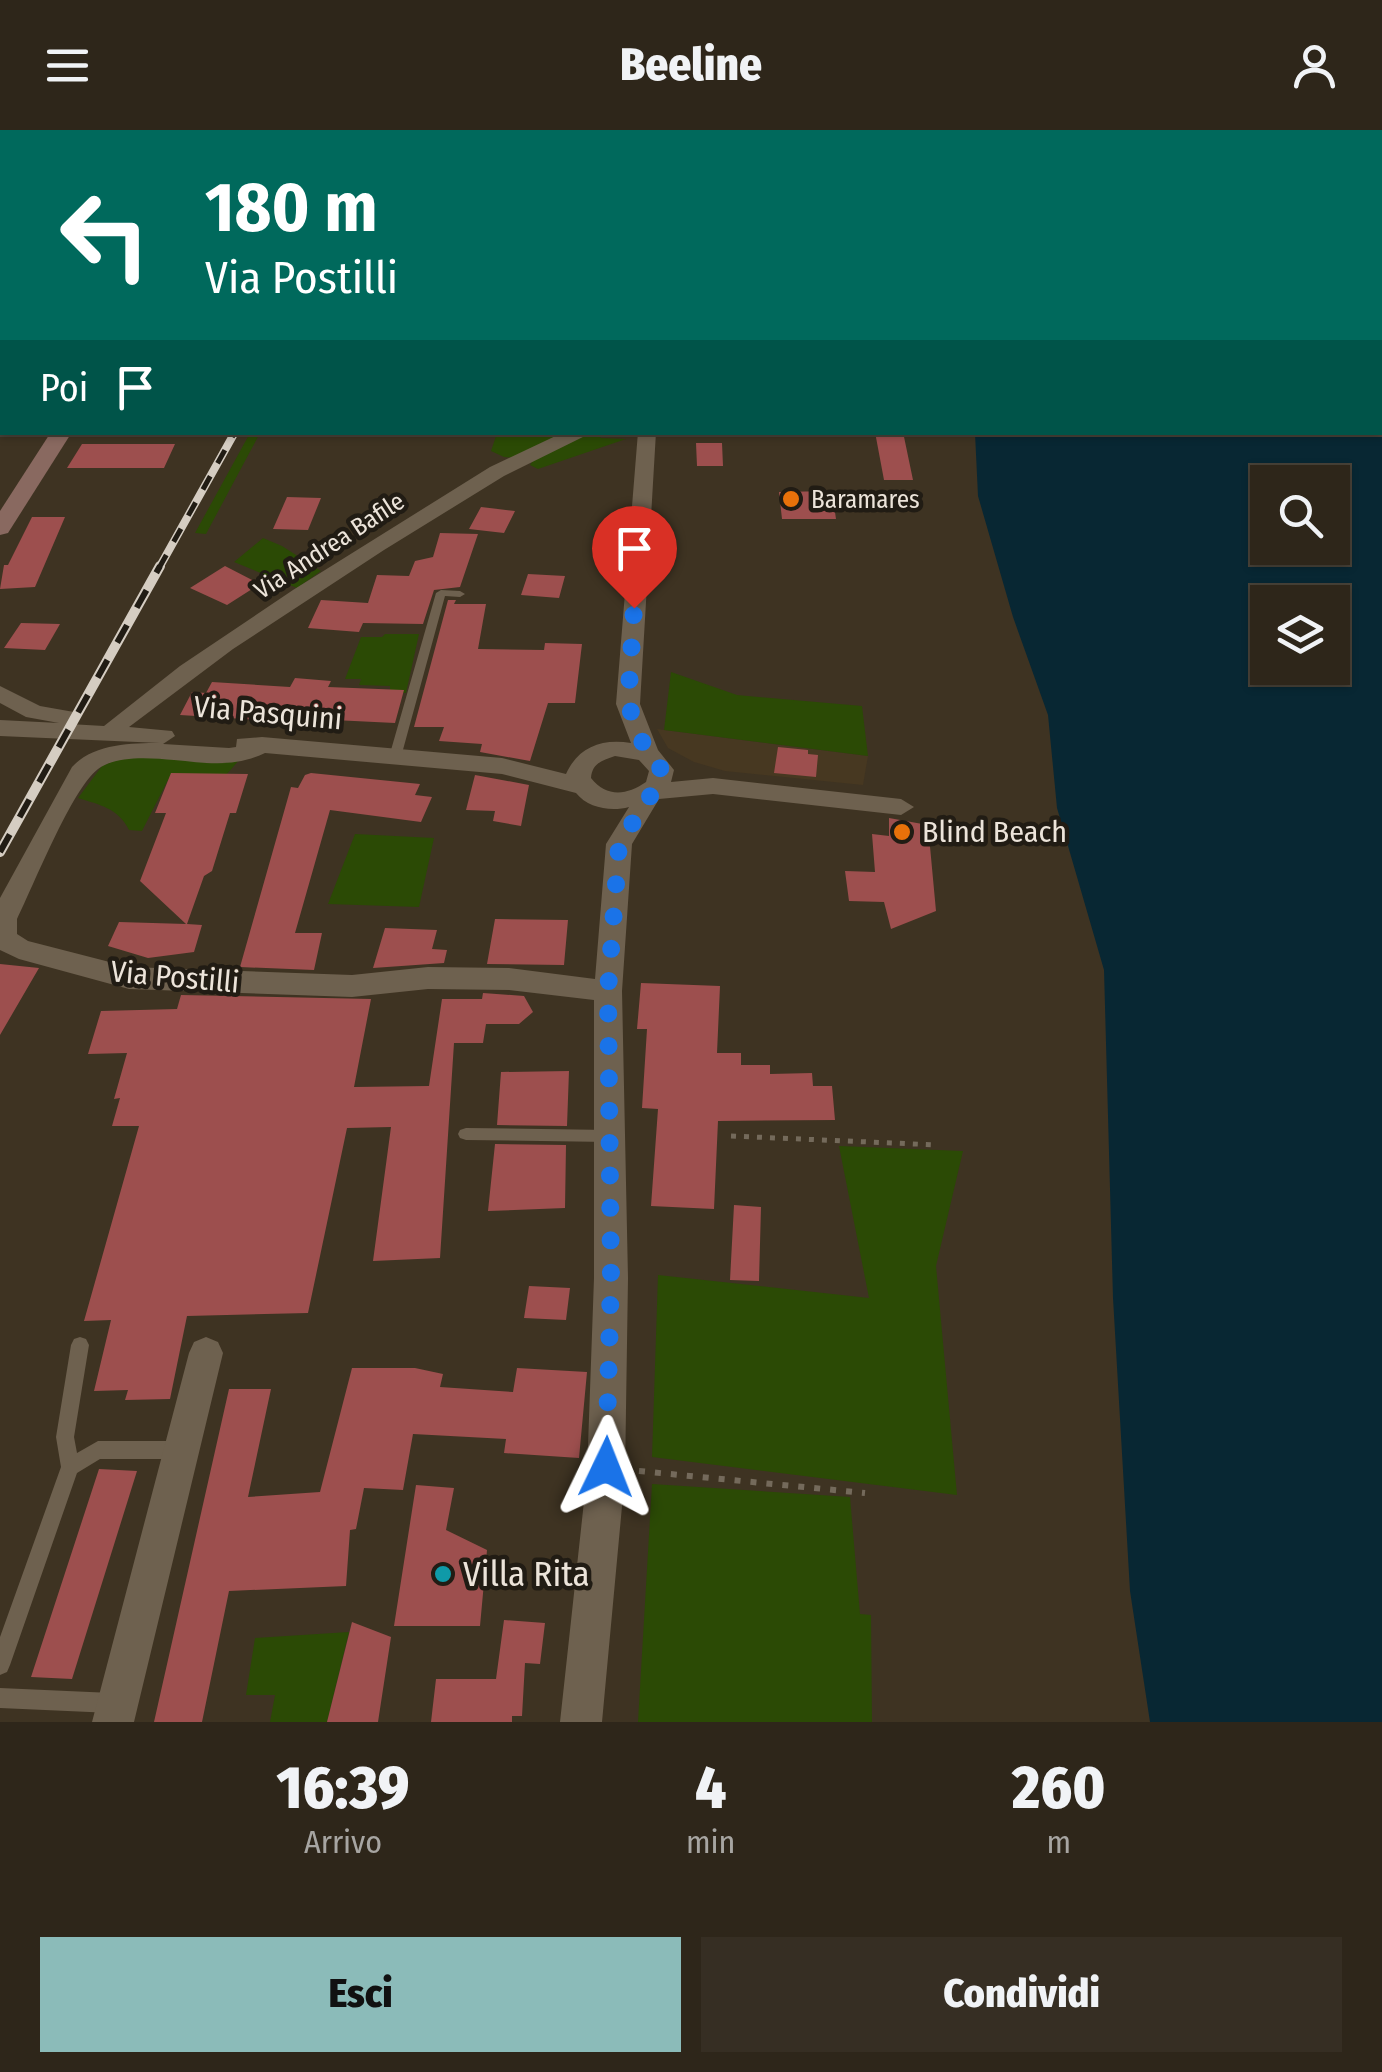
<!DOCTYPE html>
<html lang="it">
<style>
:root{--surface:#2e261a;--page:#362e23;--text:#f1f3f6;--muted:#a7a5a2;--line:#494339;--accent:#8bbbb9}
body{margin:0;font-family:"Fira Sans Condensed",sans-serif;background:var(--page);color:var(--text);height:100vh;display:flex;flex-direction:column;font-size:38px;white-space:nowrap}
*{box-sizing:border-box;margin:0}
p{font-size:32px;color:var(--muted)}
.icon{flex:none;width:55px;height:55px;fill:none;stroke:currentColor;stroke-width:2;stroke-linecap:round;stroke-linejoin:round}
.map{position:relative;height:1592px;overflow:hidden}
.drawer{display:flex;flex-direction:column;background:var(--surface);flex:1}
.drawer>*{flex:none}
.hud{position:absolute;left:0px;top:0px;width:1382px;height:305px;box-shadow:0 2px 8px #0004,0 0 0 2px var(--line);background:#00695c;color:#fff;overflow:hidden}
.buttons{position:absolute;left:1250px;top:335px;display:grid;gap:20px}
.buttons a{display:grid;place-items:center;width:100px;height:100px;border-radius:0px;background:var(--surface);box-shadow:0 2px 8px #0004,0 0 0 2px var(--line);font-size:50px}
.pin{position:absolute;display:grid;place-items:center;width:85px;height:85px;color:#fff;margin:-102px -42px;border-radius:50% 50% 50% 0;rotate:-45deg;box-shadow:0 0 10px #0007}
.pin .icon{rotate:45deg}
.me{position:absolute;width:110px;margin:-55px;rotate:2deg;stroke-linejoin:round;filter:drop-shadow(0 0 8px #0008)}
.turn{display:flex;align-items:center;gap:35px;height:210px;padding:0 40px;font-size:45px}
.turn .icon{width:130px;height:130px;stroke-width:2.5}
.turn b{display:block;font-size:70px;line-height:85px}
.then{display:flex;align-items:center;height:95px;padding:0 40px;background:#0003;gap:20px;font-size:38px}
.eta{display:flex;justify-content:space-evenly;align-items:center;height:170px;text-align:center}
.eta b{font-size:60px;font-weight:800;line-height:70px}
.primary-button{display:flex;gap:20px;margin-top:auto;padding:20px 40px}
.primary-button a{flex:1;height:115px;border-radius:0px;background:var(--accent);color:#111;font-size:40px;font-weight:800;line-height:115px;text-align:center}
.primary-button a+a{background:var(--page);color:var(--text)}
header{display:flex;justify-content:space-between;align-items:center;height:130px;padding:0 40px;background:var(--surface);font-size:45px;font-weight:800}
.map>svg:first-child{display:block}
.built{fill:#473821}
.green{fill:#2b4a05}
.water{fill:#082733;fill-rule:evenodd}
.building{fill:#9d4f4e}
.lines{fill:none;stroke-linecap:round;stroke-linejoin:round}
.path-far1{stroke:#746a5b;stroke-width:5;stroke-dasharray:5 8;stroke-linecap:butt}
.path{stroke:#746a5b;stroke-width:6;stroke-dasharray:6 10;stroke-linecap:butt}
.lane{fill:#6e614f;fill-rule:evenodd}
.street{fill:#6e614f;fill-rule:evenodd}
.secondary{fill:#896960;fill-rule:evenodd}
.rail-far1-casing{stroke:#d5cdc2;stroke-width:8}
.rail-casing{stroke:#d5cdc2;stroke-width:10}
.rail-far1{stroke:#211c14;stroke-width:5;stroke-dasharray:15;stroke-linecap:butt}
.rail{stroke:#211c14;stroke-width:6;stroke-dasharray:20;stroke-linecap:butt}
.route{stroke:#1a73e8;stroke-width:18;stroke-dasharray:0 32.4}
.food-dot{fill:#e8710a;stroke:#211c14;stroke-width:4}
.culture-dot{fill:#0f9aa8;stroke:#211c14;stroke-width:4}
.labels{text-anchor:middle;stroke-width:9;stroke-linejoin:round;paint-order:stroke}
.far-poi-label{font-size:25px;fill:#ece4da;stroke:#211c14;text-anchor:start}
.far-street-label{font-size:25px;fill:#ece4da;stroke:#211c14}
.street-label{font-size:30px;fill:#ece4da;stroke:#211c14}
.poi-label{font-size:30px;fill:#ece4da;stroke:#211c14;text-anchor:start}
.near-poi-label{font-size:35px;fill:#ece4da;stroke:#211c14;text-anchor:start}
</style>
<header><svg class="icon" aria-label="menu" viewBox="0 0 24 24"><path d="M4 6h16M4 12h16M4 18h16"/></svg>Beeline<svg class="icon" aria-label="person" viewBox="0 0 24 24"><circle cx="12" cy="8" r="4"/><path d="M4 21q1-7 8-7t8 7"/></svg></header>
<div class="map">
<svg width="1382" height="1592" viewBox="0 0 1382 1592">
<rect width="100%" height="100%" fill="#3e3322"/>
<path class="built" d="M657,599l211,27 -5,29 -138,-14 -31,-9 -26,-14z"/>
<path class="green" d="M250,303h10l-54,101 -11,-1z
M497,303h99l5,5 25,1 -88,30 -8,-4 4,-6 -30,-2 -13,-6z
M263,408l19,8 39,25 -24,17 -63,-26z
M385,504h34l-13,59 -16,-1v-6l-31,-1 2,-6h-16l16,-42h21z
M671,542l66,23 125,11 6,50 -204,-26z
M128,625l112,4 -13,15h-56l-29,57 -13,-1c-11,-22 -29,-25 -51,-32l24,-32z
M355,704l79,4 -15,69 -91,-3z
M839,1016l124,5 -27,115 21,229 -305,-38 6,-182 211,23z
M652,1354l198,13 10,117 11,1 1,107h-234z
M349,1502l-22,90h-57l5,-27h-29l9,-57z"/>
<path class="water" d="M956,0h426v1592h-232l-20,-131 -17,-293 -9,-328 -47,-162 -9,-93 -35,-98 -35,-121 -3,-63 405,-1v-300zM1268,352h64v66h-64zM1268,472h64v66h-64z"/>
<path class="building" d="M875,302h28l10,48h-29z
M696,313h26l1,23h-26z
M82,314h93l-11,24h-97z
M832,361l4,28h-54l-3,-27z
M287,367l34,1 -13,32 -35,-1z
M481,377l34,4 -11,22 -35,-4z
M32,387h33l-30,70 -35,2 4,-24h4z
M440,403l38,1 -18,53 -26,3 -11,34 -60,-1 -4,9 -51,-4 13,-28 47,3 9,-28 32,1 6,-15 18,-4z
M225,436l35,18 -33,21 -37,-17z
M528,444l37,2 -6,22 -38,-3z
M448,470h8l-2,4h32l-8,45 66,1 1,-7 37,1 -7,59h-27l-18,58 -50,-9 2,-8 -43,-3 5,-14h-30z
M21,493l39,1 -15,26 -41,-2z
M295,548l36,3 -3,6 76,3 -9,33 -82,-4 -2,4 -131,-8 12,-23 14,1 6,-11 78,5z
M778,617l30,3v4l10,1 -2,22 -42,-4z
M171,643l77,1 -12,39h-6l-18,58 -8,5 -17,48 15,1 -8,27 -46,6 -40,-12 11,-24 67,2 -46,-43 26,-68h-11z
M311,643l109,11 -5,11 17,2 -11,25 -91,-12 -35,123h27l-8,37 -74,-3 51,-180 7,1 7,-13z
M475,645l54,10 -8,41 -28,-5 2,-10 -29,-1z
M889,688l39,7 8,86 -45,18 -7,-27 -35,-1 -4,-30 30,1 -3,-38 17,2z
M495,789l73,1 -4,45 -77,-1z
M385,798l52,2 -5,19 15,1 -3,13 -71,5z
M0,834l39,4 -39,67z
M641,853l79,3 -3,67h24v12h29v9l42,-1 1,13h19l3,34 -117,1 -4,88 -63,-3 7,-97 -16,-1 5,-79h-10z
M483,863l41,3 9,16 -14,12h-33l-3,19h-29l-14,215 -67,3 18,-134 -44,1 -39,185 -121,3 -17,83 -45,1 3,-10 -34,1 17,-71 -27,1 55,-195h-27l8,-28 -6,1 13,-46 -39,1 13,-43 76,-2 4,-14 190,4 -17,88 75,-1 13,-87h40z
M569,941l-2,55 -70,-1 4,-53z
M495,1014l71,1 -1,63 -77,3z
M734,1075l27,2 -2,74 -29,-1z
M529,1156l41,2 -4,32 -42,-2z
M352,1238h63l28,6 -3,13 73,5 4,-24 70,4 -8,86 -75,-5 2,-14 -93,-5 -10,56 -39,-2 -8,41 -6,1 -4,56 -117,5 -27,131h-48l75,-333h42l-23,108 72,-5z
M99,1339l38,2 -65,208 -41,-2z
M416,1355l38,3 -8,42 41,20 -7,76h-86z
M504,1490l41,3 -5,41 -15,-1 -3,53h-10v6h-81l5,-43h60z
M352,1492l39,15 -13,85h-51z"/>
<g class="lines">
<path class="path-far1" d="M731,1006l207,9"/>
<path class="path" d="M639,1341l226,22"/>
<path class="lane" d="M0,80h2v4h-2z
M0,215l2,1v4l-2,1z
M441,460l19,1 5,3 -5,3 -15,-1 -44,161 -2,3h-8l-2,-3 47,-164z
M466,998l143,2 6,2 2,4 -2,4 -6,2 -143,-2 -6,-2 -2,-4 2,-4z
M80,1207l6,2 3,6 -15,92 3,16 21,-12h82l6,3 3,6 -3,6 -6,3h-80l-23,14 -67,192 -3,7 -7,3v-38l61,-170 -5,-30 15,-92 3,-6z
M0,1558l112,5 7,3 3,7 -3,7 -7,3 -112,-5z"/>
<path class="street" d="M564,302h29l-89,44 -120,74 -151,99 -104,78 43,4 3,5 -12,8 66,4 7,-1 1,-8 25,-2 240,21 64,16c12,-27 36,-36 65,-31l-15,-39 22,-272h18l-16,272 18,46 16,20 -3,12 42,-4 188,21 13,8 -13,8 -188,-21 -54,5 -27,45 -10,147 6,287 -3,196 -23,248h-42l27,-248 7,-196v-278l-85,-10 -81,-1 -76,8 -223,-8 -110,-30 -19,-9v-52l72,-131c21,-23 58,-24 88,-24l-160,-7v-16l59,3 -33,-6 -26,-14v-17l40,20 34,6 4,5 -9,7 35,2 76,-60 113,-76 197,-123zM265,623l237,21 74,19c12,15 35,19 53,14l-23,37 -11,135 -86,-11 -81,-1 -76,8 -223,-8 -101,-26 -11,-7v-15c17,-34 54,-129 81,-150 19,-14 53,-11 76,-9 32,3 60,8 91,-7zM615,626l24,4 10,11 -3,11c-20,14 -40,15 -55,-4 1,-15 12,-18 24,-22z
M206,1207l12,5 5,11 -89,369h-42l97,-369 5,-11z"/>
<path class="secondary" d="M51,302h21l-64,101 -8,2v-24z"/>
<g class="rail-far1-casing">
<path id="rail-far1" d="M159,438l76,-136"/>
</g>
<g class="rail-casing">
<path id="rail" d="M0,722l160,-286"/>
</g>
<use href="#rail-far1" class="rail-far1"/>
<use href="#rail" class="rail"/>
</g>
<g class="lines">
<path class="route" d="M606,1337l5,-189 -3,-287 11,-147 43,-66v-8l-15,-16 -19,-50 6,-96"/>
</g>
<g class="food-dot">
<circle cx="791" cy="369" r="10"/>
<circle cx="902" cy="702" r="10"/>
</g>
<circle class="culture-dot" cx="443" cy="1444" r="10"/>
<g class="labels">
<g class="far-poi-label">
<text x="811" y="378">Baramares</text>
</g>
<g class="far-street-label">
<text transform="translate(329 415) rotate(-33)" y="9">Via Andrea Bafile</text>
</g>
<g class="street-label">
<text transform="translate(268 583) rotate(5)" y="10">Via Pasquini</text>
<text transform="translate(175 847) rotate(5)" y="10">Via Postilli</text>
</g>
<g class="poi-label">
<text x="922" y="712">Blind Beach</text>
</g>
<g class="near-poi-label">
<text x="463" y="1456">Villa Rita</text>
</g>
</g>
</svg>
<div class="buttons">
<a><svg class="icon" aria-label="search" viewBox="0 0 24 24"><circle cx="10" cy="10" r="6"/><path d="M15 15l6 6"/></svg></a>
<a><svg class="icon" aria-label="layers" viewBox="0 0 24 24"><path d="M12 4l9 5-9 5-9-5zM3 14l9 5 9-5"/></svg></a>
</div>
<div class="pin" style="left:634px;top:478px;background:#d93025"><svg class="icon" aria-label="arrive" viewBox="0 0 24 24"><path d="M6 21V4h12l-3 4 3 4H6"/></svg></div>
<svg class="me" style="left:606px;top:1337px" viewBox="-20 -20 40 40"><path d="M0-17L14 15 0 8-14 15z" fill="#1a73e8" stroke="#fff" stroke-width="4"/></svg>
<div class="hud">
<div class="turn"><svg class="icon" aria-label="left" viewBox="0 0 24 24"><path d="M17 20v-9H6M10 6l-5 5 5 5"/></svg><div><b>180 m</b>Via Postilli</div></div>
<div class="then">Poi<svg class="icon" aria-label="arrive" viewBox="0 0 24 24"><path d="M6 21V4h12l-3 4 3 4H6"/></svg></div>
</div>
</div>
<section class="drawer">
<div class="eta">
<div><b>16:39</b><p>Arrivo</p></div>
<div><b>4</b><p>min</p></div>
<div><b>260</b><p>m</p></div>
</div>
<div class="primary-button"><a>Esci</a><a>Condividi</a></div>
</section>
